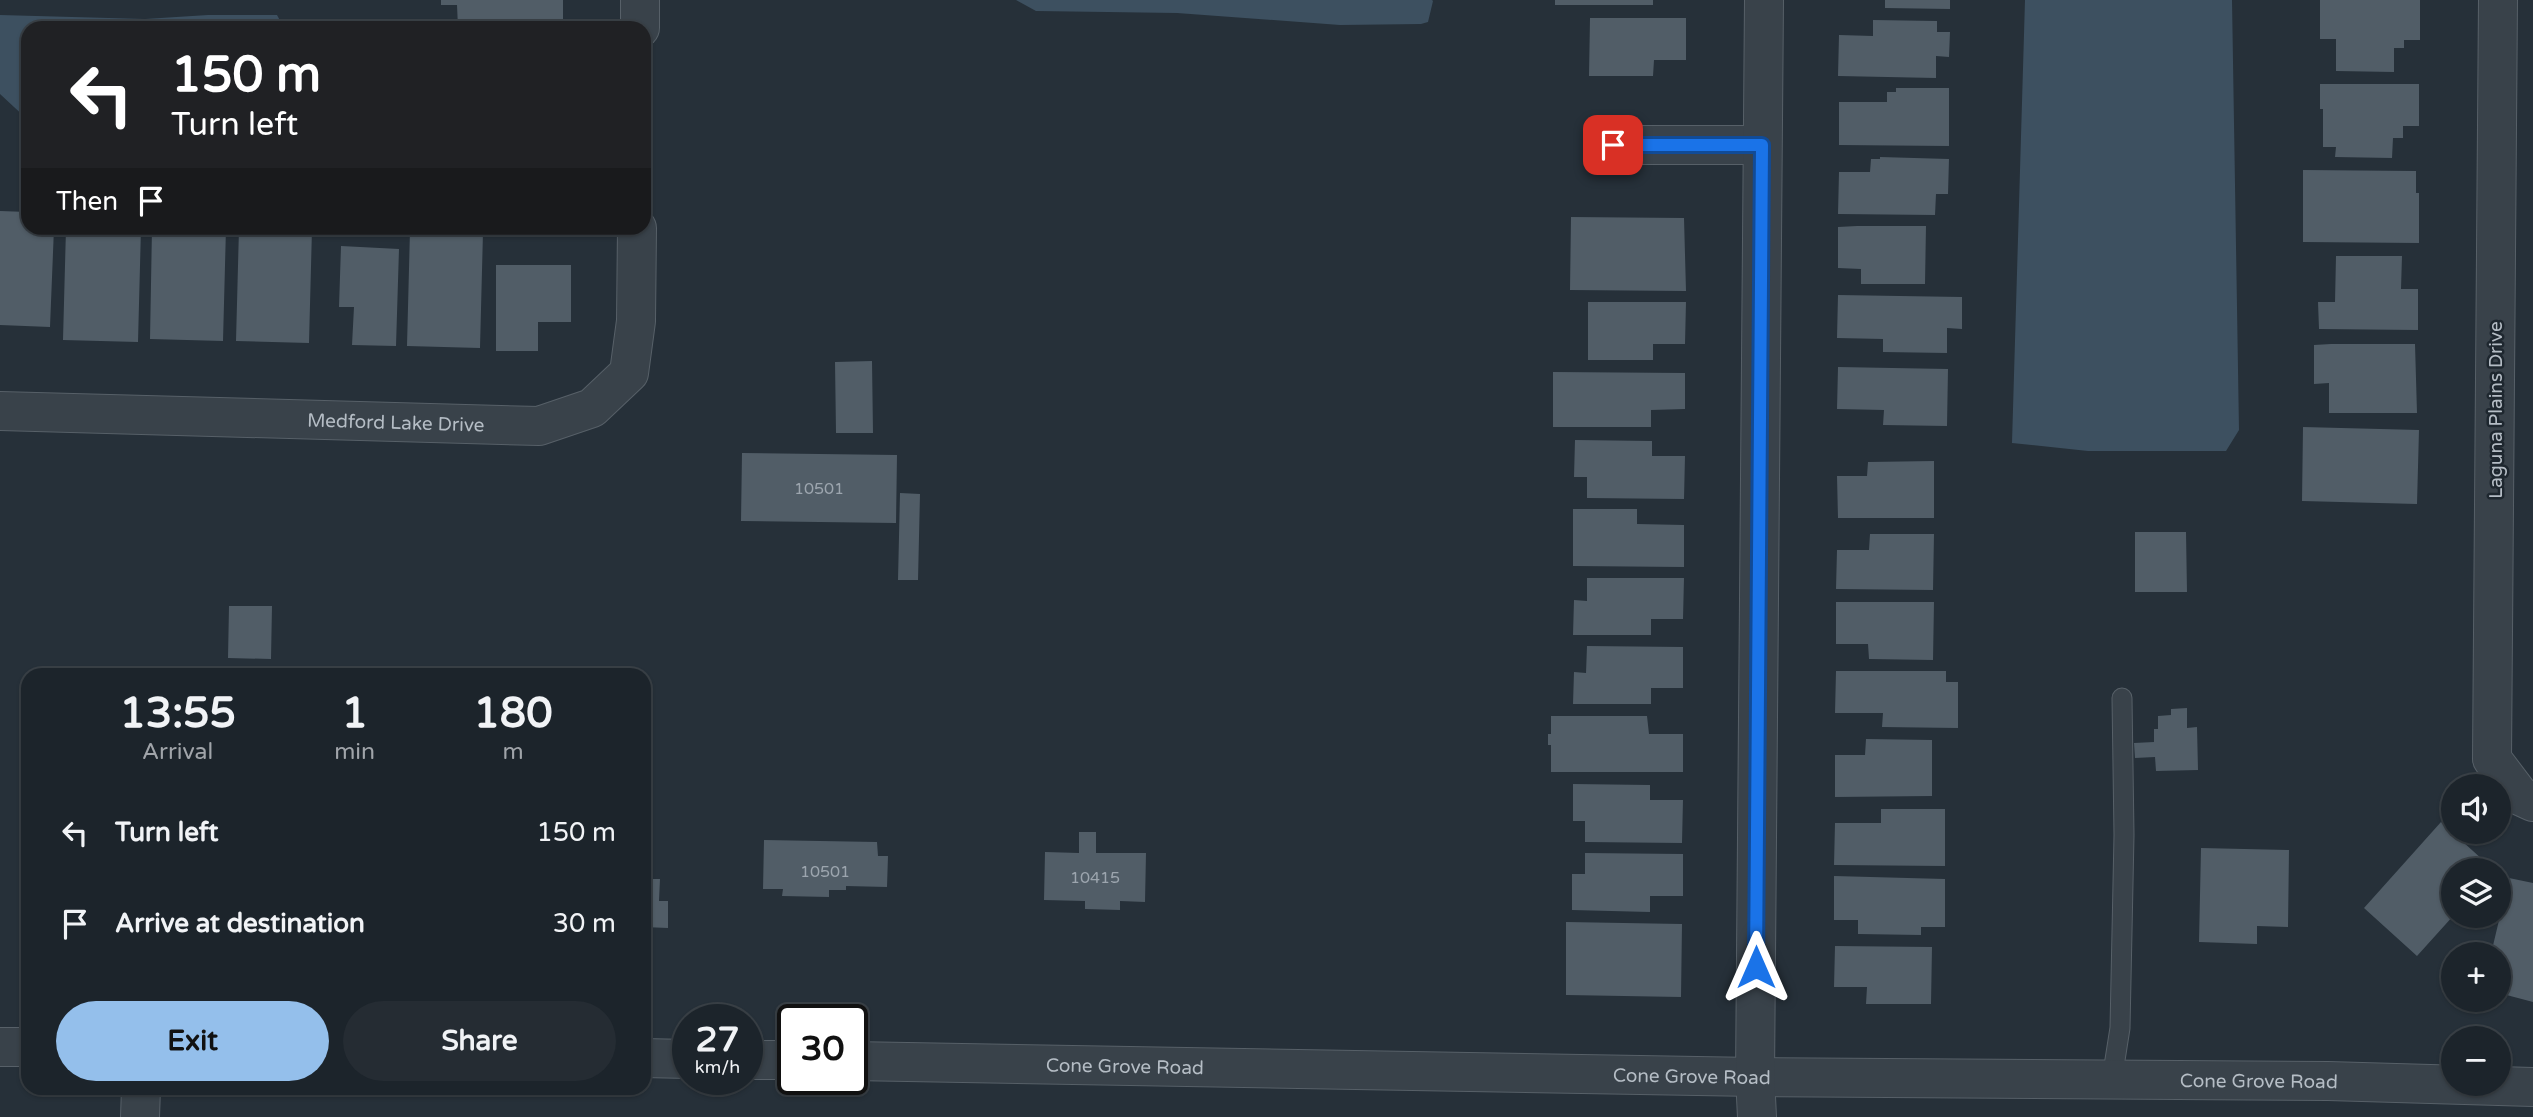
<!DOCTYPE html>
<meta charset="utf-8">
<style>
:root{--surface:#1c242b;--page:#252c33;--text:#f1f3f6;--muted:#a0a4a9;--line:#3a4147;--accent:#94bfeb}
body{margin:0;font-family:"Varela Round",sans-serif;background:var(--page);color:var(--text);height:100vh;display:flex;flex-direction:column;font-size:26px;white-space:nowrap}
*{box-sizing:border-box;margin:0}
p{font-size:23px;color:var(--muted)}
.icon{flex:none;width:38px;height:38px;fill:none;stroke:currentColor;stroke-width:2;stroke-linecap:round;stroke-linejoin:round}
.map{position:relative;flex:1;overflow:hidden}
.sheet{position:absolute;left:21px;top:668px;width:630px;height:427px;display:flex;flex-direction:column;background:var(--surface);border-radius:21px;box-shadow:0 2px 5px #0004,0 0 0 2px var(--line)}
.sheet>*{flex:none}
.top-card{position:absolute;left:21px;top:21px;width:630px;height:214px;border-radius:21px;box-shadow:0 2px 5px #0004,0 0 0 2px var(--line);background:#202124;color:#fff;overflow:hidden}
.controls{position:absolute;left:2441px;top:774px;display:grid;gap:14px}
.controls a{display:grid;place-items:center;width:70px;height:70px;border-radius:50%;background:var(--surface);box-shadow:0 2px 5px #0004,0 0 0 2px var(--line);font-size:35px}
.speed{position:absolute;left:672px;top:1004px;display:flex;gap:14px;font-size:35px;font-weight:700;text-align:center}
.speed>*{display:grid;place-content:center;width:91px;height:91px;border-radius:50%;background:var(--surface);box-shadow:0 2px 5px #0004,0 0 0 2px var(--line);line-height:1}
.speed small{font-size:18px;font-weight:400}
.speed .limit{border:4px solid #111;border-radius:10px;background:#fff;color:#111}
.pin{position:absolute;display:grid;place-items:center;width:60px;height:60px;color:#fff;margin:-30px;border-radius:14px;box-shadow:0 4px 10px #0006}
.me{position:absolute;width:77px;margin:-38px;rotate:0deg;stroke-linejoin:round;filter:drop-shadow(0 0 5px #0008)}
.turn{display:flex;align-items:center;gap:24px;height:147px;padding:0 35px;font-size:32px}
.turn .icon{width:91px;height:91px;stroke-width:2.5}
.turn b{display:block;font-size:49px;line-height:60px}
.then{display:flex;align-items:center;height:66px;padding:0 35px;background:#0003;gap:14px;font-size:26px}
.eta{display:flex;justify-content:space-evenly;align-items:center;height:119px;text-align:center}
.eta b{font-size:42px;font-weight:800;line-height:49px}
.primary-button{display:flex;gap:14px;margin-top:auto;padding:14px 35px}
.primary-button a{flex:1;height:80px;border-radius:42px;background:var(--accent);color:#111;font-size:28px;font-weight:800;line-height:80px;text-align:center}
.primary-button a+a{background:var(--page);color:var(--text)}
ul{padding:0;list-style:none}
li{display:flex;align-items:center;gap:21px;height:91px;padding:0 35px}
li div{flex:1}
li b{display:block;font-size:26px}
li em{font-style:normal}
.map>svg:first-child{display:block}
.water{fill:#3d5060}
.building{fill:#515d67}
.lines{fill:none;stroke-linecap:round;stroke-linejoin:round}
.lane-casing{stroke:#576068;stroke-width:21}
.street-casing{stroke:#576068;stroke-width:40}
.lane{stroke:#39424a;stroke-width:19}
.street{stroke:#39424a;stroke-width:38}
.route-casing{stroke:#114b97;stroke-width:18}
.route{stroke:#1a73e8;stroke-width:12}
.labels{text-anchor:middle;stroke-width:5;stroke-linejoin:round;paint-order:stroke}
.number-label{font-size:16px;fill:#9ca5ae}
.street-label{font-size:19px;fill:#b5bdc5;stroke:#1e272f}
</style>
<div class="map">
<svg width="2533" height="1117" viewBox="0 0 2533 1117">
<rect width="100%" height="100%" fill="#263039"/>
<path class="water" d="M1016,0h416l1,1 -5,21 -7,2 -81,1 -163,-12 -141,-2z
M2025,0h207l7,430 -13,21h-138l-76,-8z
M0,15l145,4 63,-4h69l7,13h-256v92l-28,-26z"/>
<path class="building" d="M441,0h122v28h-105l-1,-23h-16z
M1555,0h98v5h-98z
M1885,0h65v9l-65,-1z
M2320,0h100v40h-16v8h-10v24l-58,-1v-32h-16z
M1590,18h96v42h-32l-1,16h-64z
M1873,20l64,1v11h13l-1,25 -13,-1v22l-98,-2 1,-41 34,1z
M2320,84h99v42h-16v12h-10l-1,20 -57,-1 1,-10h-13v-38h-3z
M1896,88h53v58l-110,-1v-43h48v-10h9z
M1880,157l69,2 -1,35h-12l-1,21 -97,-1 1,-42h31l1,-13h9z
M2303,170l113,1v22h3v50l-116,-1z
M0,211l28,1v16h26l-4,99 -50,-2z
M1571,217l113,1 2,73 -116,-1z
M1857,226h69l-1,58h-64v-15l-23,-1v-41z
M66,228h75l-3,114 -75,-2z
M152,228h74l-3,113 -73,-2z
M239,228l73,1 -3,114 -73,-2z
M410,230l73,2 -3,116 -73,-2z
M341,246l58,3 -3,97 -44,-1 2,-38h-15z
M2336,256h66l-1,33h17v41l-99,-1 -1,-27h17z
M496,265h75v57h-33v29h-42z
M1838,295l124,2v32l-15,-1v25l-64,-1v-13l-46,-1z
M1588,302h98l-1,42h-32v16h-65z
M2331,344h84l2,69h-88v-30l-15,1v-39z
M872,361l1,72h-37l-1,-71z
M1838,367l110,2 -1,57 -64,-1 1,-15 -47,-1z
M1553,372l132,1v36l-34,1v17h-98z
M2303,427l116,3 -2,74 -115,-3z
M1575,440l77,1v15h33l-1,43 -97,-1v-21h-13z
M742,453l155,2 -1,68 -155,-2z
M1934,461v57h-96l-1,-42h30l1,-14z
M900,493l20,1 -2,86h-20z
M1573,509h64v15l47,1v42l-111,-1z
M2135,532h51l1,60h-52z
M1870,534h64l-1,56 -97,-1 1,-39h32z
M1587,578h97l-1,41h-32v16h-78l1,-35 13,1z
M1836,602h98l-1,58 -64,-1 -1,-15h-32z
M229,606h43l-1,53 -43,-1z
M1587,646l96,1v41h-32v16h-78l1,-32 12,1z
M1836,671h110v11h12v46l-76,-1 1,-14h-48z
M2187,708v20l10,-1 1,43 -42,1 -1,-14 -20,1 -1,-15 20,-1v-13h4v-13l13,-1v-6z
M1551,716h96l2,18h34v38h-132v-27h-3v-11h3z
M1866,739l66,1v56l-97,1v-42h30z
M1573,784l77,1v15h33l-1,43 -97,-1v-21h-12z
M1881,809h64v57l-111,-1 1,-42h46z
M2441,822l53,48h-40v45l-37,41 -53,-48z
M1079,832h17v21h50l-1,49 -25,-1v9l-35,-1v-8l-41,-1 1,-48 34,1z
M764,840l113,2 1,14h10l-1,31 -41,-1v4h-17v7l-47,-1 1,-7h-20z
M2201,848l88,2 -1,77 -31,-1v18l-58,-2z
M1585,853l98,1v42h-33v16l-78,-2v-36h13z
M1834,876l111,3v48h-24v8l-63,-1v-14h-24z
M2509,878l24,5v119l-34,-9v-39h-8z
M644,879h16l-1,22h9v27l-24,-1z
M1566,922l116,2 -1,73 -115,-2z
M1835,946l97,1 -1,57h-65l1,-17h-33z"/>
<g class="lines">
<g class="lane-casing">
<path id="lane" d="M2112,1079l8,-51 4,-193 -2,-137"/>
</g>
<g class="street-casing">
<g id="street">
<path d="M2498,0l-6,759 28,37 13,6"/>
<path d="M640,28v-28"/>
<path d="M1613,145h149"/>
<path id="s1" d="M0,411l539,15 53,-18 37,-35 7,-52 1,-93"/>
<path d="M0,1047h28"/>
<path d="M644,1058l44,1"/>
<path d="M747,1060h46"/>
<path id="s2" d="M852,1061l903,16 573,4 205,6"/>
<path d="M140,1117l1,-29"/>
<path d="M1757,1117l-2,-40 9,-1077"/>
</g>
</g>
<use href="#lane" class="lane"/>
<use href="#street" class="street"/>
</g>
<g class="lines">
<g class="route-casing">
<path id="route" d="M1613,145h149l-6,822"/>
</g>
<use href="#route" class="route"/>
</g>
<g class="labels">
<g class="number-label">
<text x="819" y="494">10501</text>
<text x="825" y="877">10501</text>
<text x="1095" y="883">10415</text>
</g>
<g class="street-label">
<text transform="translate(2495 410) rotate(-90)" y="7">Laguna Plains Drive</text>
<text dy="7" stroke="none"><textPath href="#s1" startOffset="396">Medford Lake Drive</textPath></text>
<text dy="7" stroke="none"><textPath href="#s2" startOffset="273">Cone Grove Road</textPath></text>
<text dy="7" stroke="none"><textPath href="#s2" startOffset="840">Cone Grove Road</textPath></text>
<text dy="7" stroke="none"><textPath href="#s2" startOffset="1407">Cone Grove Road</textPath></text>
</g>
</g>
</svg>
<div class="controls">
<a><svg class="icon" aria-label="sound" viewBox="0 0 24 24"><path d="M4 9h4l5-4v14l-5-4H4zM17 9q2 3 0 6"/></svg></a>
<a><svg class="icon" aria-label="layers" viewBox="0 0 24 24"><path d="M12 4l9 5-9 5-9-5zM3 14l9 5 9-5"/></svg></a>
<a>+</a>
<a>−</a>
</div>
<div class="speed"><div>27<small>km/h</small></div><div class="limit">30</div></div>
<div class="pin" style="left:1613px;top:145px;background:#d93025"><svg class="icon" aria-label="arrive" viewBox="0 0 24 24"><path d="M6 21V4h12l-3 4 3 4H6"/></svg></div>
<svg class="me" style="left:1756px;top:967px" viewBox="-20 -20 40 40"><path d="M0-17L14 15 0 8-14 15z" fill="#1a73e8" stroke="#fff" stroke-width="4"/></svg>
<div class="top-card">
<div class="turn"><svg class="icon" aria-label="left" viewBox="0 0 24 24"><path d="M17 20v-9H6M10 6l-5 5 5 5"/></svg><div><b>150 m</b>Turn left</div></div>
<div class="then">Then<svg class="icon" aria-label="arrive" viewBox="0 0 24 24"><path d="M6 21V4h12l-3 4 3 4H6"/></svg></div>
</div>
<section class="sheet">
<div class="eta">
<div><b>13:55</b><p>Arrival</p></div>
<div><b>1</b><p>min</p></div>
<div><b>180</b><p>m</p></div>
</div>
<ul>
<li><svg class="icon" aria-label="left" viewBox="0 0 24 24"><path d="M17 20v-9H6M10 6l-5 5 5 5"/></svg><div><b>Turn left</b></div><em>150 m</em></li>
<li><svg class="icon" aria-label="arrive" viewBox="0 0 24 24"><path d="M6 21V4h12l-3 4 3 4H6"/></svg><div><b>Arrive at destination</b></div><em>30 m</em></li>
</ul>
<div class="primary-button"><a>Exit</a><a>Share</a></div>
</section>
</div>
